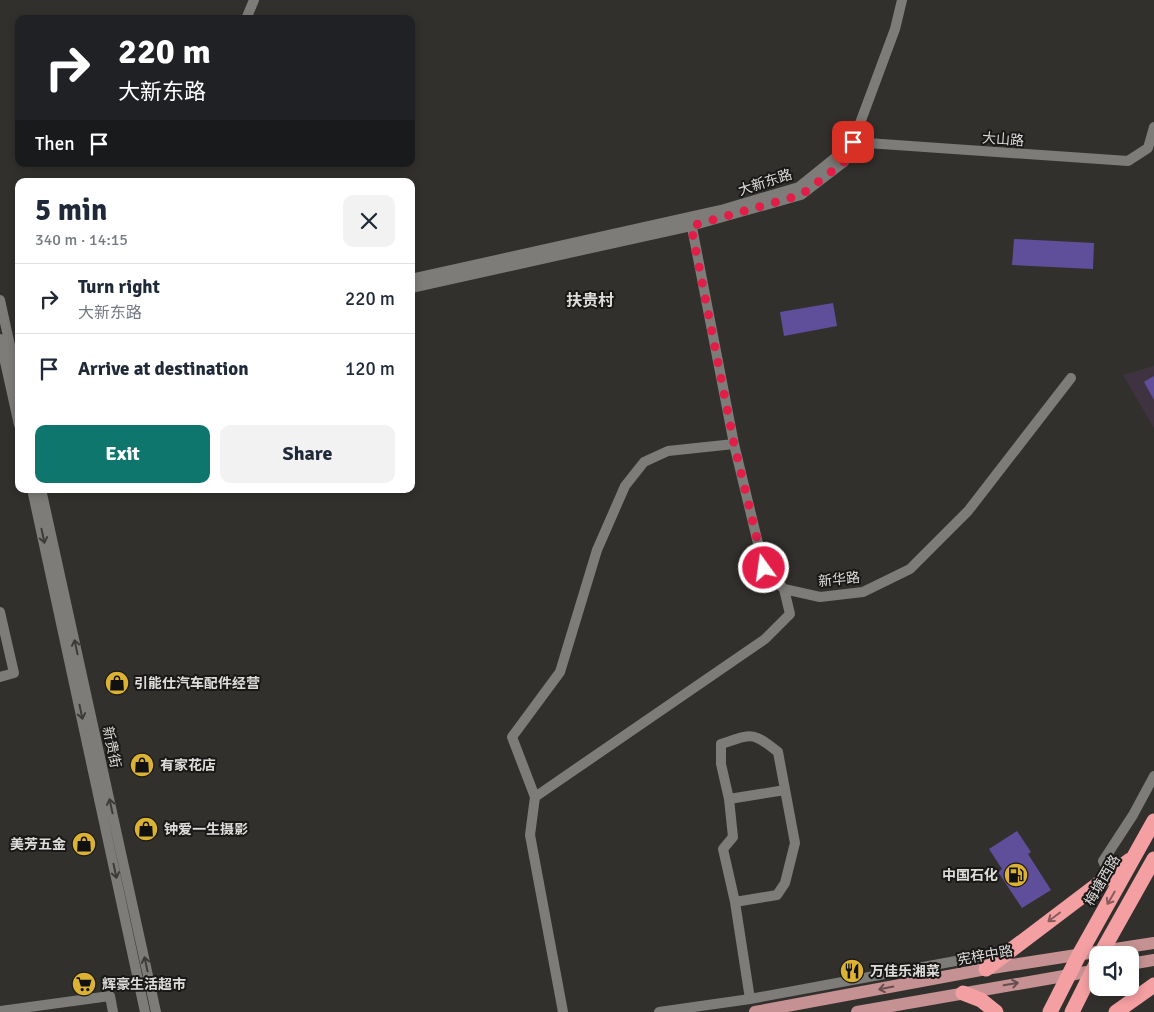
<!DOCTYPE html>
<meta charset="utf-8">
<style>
:root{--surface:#fff;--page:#f2f2f3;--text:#1f2937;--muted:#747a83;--line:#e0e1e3;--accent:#0f766e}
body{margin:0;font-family:Signika,"Noto Sans SC",sans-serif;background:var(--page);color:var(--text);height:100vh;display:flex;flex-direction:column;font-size:19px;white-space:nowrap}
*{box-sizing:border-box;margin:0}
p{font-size:16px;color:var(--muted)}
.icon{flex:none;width:28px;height:28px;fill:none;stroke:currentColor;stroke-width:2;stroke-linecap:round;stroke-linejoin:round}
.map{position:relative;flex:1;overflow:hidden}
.side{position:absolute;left:15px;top:178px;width:400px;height:315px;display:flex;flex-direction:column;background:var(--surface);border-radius:10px;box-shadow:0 2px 8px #0003}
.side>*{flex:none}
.guide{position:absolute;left:15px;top:15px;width:400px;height:152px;border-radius:10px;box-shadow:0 2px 8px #0003;background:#202124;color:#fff;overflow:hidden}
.fabs{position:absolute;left:1089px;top:946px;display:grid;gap:10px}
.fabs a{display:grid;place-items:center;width:50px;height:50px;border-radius:10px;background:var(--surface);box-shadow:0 2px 8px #0003;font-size:25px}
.pin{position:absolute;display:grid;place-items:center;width:42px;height:42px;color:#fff;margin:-21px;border-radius:10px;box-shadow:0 2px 8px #0006}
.me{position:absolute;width:55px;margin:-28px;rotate:346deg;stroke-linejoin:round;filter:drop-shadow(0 0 4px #0008)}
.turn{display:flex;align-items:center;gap:18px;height:105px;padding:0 20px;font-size:22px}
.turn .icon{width:65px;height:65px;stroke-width:2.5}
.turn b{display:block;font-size:35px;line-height:42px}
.then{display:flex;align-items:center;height:48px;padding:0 20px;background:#0003;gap:10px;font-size:19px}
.round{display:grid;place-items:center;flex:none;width:52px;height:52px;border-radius:10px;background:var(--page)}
.overview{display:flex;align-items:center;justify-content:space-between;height:85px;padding:0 20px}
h1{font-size:30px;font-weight:700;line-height:38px}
.cta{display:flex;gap:10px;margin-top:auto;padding:10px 20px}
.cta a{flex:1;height:58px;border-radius:10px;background:var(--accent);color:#fff;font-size:20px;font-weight:700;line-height:58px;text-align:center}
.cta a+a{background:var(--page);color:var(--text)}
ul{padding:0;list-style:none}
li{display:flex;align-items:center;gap:15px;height:70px;padding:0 20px;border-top:1px solid var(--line)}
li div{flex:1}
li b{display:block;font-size:19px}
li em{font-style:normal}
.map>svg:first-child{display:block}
.education{fill:#403341}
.building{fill:#5f4f9b}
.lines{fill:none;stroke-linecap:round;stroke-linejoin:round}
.minor{stroke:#7e7c79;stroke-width:10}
.major{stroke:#c59192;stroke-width:12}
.highway{stroke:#f49fa2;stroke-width:15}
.oneway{stroke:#3c3b39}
.oneway2{stroke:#865c5c}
.oneway3{stroke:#664e4e}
.route{stroke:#e11d48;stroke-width:9;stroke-dasharray:0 16.2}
.labels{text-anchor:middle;stroke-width:4;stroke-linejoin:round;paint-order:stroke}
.street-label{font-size:14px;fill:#dedddb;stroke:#191817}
.poi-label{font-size:14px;font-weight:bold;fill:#dedddb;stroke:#191817;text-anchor:start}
.quarter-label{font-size:16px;font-weight:bold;fill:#dedddb;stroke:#191817}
</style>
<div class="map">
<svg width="1154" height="1012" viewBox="0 0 1154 1012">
<rect width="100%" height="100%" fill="#32302d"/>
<path class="education" d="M1154,366v62l-31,-53z"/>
<path class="building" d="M1014,239l80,4 -1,26 -81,-4z
M833,303l4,23 -53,10 -4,-24z
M1154,376v24l-10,-18z
M1017,831l14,21 -3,2 23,36 -29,18 -24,-36 4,-3 -13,-20z"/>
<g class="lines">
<path class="minor" d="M246,19l8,-19
M853,142l275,19 20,-13 6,-21
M690,217l44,227 30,124 20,21 36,8 43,-5 47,-23 58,-58 103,-133
M411,279l310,-69 78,-23 52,-42
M411,288l280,-62 110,-31 43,-33 9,-20 42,-113 7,-29
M0,300l19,86
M0,339l19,86
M32,489l113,523
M41,489l115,523
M0,612l14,61 -14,4
M535,797l230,-158 25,-25 -6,-25
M729,799l56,-9
M1110,875l-7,-14 30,-46 21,-39
M735,902l42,-7 8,-12 10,-40 -17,-91c-26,-21 -26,-18 -57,-8v20l8,35 4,38 -10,12 12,53 15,97
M0,1011l110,-15 3,16
M563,1012l-33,-177 5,-38 -23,-60 48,-65 37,-122 28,-64 19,-24 24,-11 66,-7
M659,1012l91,-13 238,-44"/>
<path class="major" d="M1130,964l24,-4
M755,1012l231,-43 168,-26
M857,1012l241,-42"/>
<path class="highway" d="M1100,955l54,-96
M986,969l144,-109
M963,993l18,7 15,12
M1050,1012l29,-57 75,-134
M1072,1012l26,-52
M1116,1012l38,-27"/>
</g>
<defs><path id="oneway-shaft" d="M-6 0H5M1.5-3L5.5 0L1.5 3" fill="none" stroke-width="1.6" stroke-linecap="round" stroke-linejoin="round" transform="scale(1.25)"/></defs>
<g class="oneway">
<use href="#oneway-shaft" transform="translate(43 536) rotate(78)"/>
<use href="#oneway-shaft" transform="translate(76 647) rotate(-102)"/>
<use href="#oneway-shaft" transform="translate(81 712) rotate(78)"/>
<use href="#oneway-shaft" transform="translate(111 806) rotate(-102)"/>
<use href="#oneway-shaft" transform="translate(115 871) rotate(78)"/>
<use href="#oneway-shaft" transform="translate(146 964) rotate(-102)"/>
</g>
<g class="oneway2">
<use href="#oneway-shaft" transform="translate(1111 898) rotate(120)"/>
<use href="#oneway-shaft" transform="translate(1054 917) rotate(143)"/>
</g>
<g class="oneway3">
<use href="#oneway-shaft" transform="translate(1011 984) rotate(-10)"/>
<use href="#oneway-shaft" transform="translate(886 988) rotate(169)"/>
</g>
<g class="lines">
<path class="route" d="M764,568l-30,-124 -43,-218 110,-31 43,-33 9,-20"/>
</g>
<defs>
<g id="shop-disc" transform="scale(1.25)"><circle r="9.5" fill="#dbb233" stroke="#191817"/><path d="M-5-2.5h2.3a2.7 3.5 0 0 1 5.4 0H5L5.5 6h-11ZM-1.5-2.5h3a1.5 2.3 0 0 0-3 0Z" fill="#111"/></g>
<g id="fuel-disc" transform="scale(1.25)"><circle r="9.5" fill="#dbb233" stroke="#191817"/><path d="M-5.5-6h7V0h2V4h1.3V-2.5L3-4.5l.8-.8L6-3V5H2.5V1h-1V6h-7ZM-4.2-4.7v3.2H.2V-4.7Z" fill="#111"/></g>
<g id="restaurant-disc" transform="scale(1.25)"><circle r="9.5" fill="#dbb233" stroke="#191817"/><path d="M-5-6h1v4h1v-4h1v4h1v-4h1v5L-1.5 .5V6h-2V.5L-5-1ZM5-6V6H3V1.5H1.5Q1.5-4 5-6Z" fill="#111"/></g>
<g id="supermarket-disc" transform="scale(1.25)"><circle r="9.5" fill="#dbb233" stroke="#191817"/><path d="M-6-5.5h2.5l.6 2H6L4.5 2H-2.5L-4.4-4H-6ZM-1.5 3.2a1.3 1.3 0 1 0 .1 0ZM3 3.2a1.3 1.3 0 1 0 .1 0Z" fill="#111"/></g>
</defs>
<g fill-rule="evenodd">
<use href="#shop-disc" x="117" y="683"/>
<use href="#shop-disc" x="142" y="765"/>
<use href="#shop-disc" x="146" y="829"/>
<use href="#shop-disc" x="84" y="844"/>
<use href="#fuel-disc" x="1016" y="875"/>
<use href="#restaurant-disc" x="852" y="971"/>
<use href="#supermarket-disc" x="84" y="984"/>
</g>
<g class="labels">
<g class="street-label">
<text transform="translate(1003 139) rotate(4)" y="5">大山路</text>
<text transform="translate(765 182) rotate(-18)" y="5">大新东路</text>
<text transform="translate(839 579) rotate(-6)" y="5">新华路</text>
<text transform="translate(112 747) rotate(78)" y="5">新贵街</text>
<text transform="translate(1102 880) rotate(-60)" y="5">梅塘西路</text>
<text transform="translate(985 955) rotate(-10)" y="5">宪梓中路</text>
</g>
<g class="poi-label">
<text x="134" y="688">引能仕汽车配件经营</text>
<text x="160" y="770">有家花店</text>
<text x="164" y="834">钟爱一生摄影</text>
<text x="66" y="849" text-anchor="end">美芳五金</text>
<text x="998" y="880" text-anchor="end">中国石化</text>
<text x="870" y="976">万佳乐湘菜</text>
<text x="102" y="989">辉豪生活超市</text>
</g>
<g class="quarter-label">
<text x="590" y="306">扶贵村</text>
</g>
</g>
</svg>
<div class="fabs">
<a><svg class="icon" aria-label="sound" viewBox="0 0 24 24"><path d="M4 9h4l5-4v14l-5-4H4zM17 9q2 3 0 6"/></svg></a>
</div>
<div class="pin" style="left:853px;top:142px;background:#d93025"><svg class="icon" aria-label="arrive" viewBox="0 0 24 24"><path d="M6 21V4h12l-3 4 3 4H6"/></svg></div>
<svg class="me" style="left:764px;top:568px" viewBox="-20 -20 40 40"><circle r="17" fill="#e11d48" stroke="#fff" stroke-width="3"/><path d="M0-11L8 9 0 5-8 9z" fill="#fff"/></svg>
<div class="guide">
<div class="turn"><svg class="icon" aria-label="right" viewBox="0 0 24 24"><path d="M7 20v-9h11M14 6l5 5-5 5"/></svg><div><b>220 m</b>大新东路</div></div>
<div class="then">Then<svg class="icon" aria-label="arrive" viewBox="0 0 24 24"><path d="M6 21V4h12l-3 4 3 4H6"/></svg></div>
</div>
<section class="side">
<div class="overview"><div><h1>5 min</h1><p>340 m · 14:15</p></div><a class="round"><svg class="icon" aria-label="close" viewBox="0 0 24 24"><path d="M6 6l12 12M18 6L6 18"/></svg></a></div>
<ul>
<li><svg class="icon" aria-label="right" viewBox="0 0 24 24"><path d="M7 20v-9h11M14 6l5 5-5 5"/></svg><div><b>Turn right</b><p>大新东路</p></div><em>220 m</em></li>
<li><svg class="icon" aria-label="arrive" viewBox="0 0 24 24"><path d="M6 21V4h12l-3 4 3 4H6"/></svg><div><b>Arrive at destination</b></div><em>120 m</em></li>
</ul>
<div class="cta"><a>Exit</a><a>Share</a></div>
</section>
</div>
